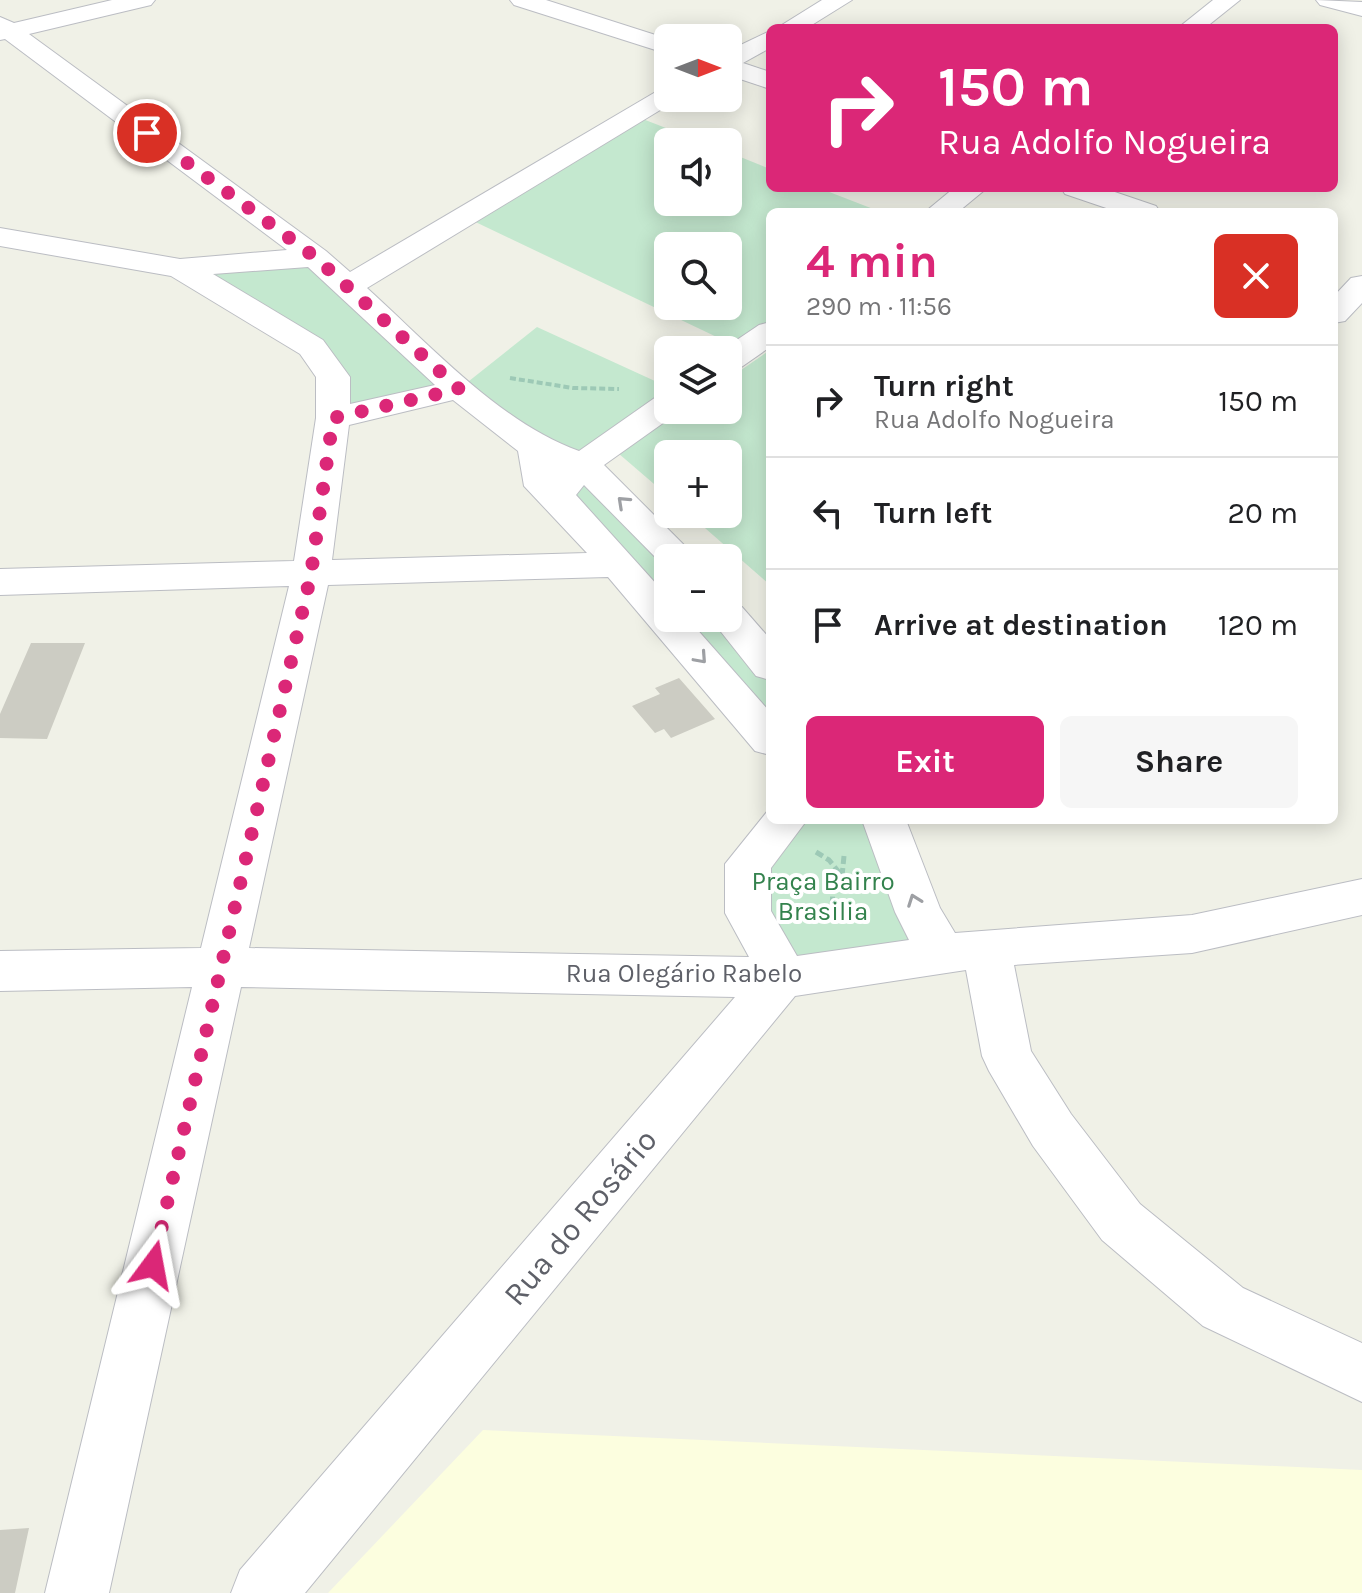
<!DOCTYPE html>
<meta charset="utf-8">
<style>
:root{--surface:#fff;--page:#f6f6f6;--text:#202124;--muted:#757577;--line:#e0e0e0;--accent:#db2777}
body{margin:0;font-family:Karla,sans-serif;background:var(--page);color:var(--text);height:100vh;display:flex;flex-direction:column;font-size:30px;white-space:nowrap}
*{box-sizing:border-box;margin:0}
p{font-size:26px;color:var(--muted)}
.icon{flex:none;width:44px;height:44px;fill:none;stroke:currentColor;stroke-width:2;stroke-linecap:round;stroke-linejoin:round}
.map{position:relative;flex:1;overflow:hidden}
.drawer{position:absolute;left:766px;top:208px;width:572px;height:616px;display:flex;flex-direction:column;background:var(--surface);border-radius:12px;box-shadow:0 4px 20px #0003}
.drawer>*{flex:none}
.guide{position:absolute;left:766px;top:24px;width:572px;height:168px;border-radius:12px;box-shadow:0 4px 20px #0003;background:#db2777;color:#fff;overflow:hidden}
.needle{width:52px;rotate:90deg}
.buttons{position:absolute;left:654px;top:24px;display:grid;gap:16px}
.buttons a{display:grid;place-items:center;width:88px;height:88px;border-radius:12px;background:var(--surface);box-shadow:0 4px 20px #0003;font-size:40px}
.pin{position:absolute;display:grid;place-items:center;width:68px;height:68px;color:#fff;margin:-34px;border:4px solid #fff;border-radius:50%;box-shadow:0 2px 8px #0007}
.me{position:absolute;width:88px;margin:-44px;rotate:13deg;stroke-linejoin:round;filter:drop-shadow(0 0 6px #0008)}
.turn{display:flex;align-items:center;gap:28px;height:168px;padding:0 40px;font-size:36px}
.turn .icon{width:104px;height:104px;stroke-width:2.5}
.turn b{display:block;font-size:56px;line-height:68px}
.round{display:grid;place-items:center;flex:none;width:84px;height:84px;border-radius:12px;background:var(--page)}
.head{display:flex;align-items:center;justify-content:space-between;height:136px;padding:0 40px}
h1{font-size:48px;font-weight:700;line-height:60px;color:var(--accent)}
.button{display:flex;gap:16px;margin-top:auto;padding:16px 40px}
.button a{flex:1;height:92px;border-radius:12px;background:var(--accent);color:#fff;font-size:32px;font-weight:700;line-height:92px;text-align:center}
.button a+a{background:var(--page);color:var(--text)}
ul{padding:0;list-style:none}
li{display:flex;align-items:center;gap:24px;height:112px;padding:0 40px;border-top:2px solid var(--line)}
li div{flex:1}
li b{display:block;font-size:30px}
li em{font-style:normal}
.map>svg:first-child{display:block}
.commercial{fill:#fcfedf}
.green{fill:#c4e8cf;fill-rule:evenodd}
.building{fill:#ccccc3}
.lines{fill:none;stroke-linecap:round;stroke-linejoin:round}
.street-casing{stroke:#bbbdc3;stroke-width:2}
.path-far1{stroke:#9dc9b6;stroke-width:4;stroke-dasharray:6 3;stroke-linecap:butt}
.path{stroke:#9dc9b6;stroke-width:5;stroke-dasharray:8 4;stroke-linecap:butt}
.street{fill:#fff;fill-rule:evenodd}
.oneway{stroke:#9ea0a4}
.route{stroke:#db2777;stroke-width:14;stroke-dasharray:0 25.2}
.labels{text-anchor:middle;stroke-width:8;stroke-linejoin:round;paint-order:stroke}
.park-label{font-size:26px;fill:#33824d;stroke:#fff}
.street-label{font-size:26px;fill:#5e6068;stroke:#fff}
.near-street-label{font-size:32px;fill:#5e6068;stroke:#fff}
</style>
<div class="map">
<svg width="1362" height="1593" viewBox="0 0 1362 1593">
<rect width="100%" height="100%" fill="#f0f1e7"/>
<path class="commercial" d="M483,1430l879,40v123h-1034z"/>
<path class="green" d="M635,116l67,26h-34v60h60v-50l42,17v19h49l62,24h-111v120l-26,18 -279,-133zM668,246h60v60h-60z
M315,257l144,132 78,-62 131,60v17l-85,60 -124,-75 -126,29 -4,-46 -149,-104z
M770,350v235l-81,-71h39v-60h-60v42l-50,-43 64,-43h46v-31z
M583,473l85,86v52l-103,-116z
M674,618h43l53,65v43z
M785,820h99l58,134 -161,24 -33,-114z"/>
<path class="building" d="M31,643h54l-38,96 -47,-1v-24z
M679,678l36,41 -44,19 -7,-9 -9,4 -23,-27 28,-12 -5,-6z
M29,1528l-14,65h-15v-63z"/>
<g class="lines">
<g class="street-casing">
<path id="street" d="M112,0h43l-4,5 -122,29 297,217 24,21 309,-182 9,-2v10h12l-313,190c62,56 133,135 212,163l77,-54 12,-3v16l12,1 -76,54 93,93h-29v9h-3l-81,-82 -8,10 92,102v21h19l83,94v43l-15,-4 -147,-174 -280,8 -79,363 500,9 -24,-44v-49l45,-56v12h37l-36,48v43l26,45 112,-16 -14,-28 -33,-92h44l34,88 15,25 237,-18 170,-36v36l-170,38 -178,12 17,86 40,63 69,90 103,84 119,55v59l-159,-76 -101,-86 -69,-94 -44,-75 -7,-15 -16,-86 -171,26 -490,597h-74l9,-23 495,-573 -494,-10 -132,606h-64l147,-606 -192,4v-40l201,-3 88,-362 -289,9v-26l294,-8 22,-143v-41l-16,-23 -129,-78 -171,-30v-18l180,31 107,-9 -282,-211 -5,1v-23l14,6zM308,267l127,118 -85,19v-27l-27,-37 -110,-66zM453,400l65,51 6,35 63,67 -255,7 17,-135z
M510,0h36l122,39v15l-154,-49z
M822,0h30l-45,28h-30z
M1213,0h27l-35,28h-27z
M1316,0l46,2v14l-42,-11z
M770,31v17l-27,15 27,9v17l-42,-14v-24z
M954,188h33l-29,24h-33z
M1061,188h42l53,18 4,6h-42l-53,-18z
M1362,276v27l-17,18 -11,2v-27l17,-18z
M770,322v25l-30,21 -12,3v-21h-6l37,-25z
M728,603l14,4 28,32v41l-14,-4 -46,-58h18z"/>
</g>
<path class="path-far1" d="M510,378l63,10 46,1"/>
<path class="path" d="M816,852l13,8 13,16 -9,10 -1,26
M844,856l-2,20 14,11"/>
<use href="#street" class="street"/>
</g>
<defs><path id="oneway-chevron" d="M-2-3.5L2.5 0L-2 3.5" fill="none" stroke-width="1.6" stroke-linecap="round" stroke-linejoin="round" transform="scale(2)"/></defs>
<g class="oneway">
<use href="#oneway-chevron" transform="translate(623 502) rotate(-137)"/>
<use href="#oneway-chevron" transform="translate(701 658) rotate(48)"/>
<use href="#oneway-chevron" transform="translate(914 900) rotate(-110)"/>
</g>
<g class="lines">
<path class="route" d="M147,133l168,124 144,132 -126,29 -22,156 -158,691"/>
</g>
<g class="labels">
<g class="park-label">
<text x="823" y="890">Praça Bairro<tspan x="823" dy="30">Brasilia</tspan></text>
</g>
<g class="street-label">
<text x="684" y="982">Rua Olegário Rabelo</text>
</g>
<g class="near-street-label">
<text transform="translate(580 1217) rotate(-50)" y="11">Rua do Rosário</text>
</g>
</g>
</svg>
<div class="buttons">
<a><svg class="needle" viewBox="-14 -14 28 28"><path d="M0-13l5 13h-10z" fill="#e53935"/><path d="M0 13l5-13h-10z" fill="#757577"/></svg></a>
<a><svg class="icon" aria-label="sound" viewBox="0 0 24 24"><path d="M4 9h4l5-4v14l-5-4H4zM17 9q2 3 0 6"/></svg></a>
<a><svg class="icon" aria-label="search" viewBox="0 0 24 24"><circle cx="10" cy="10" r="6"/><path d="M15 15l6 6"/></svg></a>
<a><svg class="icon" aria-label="layers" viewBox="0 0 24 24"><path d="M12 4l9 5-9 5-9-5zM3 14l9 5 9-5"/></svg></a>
<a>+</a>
<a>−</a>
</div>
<div class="pin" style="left:147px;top:133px;background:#d93025"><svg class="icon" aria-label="arrive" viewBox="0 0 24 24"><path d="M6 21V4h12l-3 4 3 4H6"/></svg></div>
<svg class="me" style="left:153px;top:1265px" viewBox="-20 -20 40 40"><path d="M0-17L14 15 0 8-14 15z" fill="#db2777" stroke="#fff" stroke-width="4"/></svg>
<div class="guide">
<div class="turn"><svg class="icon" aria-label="right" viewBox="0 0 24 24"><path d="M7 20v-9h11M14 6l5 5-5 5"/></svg><div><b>150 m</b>Rua Adolfo Nogueira</div></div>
</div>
<section class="drawer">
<div class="head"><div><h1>4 min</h1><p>290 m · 11:56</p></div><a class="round" style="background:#d93025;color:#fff"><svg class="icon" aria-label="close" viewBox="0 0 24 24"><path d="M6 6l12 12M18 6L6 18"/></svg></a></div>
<ul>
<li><svg class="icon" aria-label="right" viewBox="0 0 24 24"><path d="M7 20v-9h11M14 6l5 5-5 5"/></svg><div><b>Turn right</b><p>Rua Adolfo Nogueira</p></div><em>150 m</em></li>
<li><svg class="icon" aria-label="left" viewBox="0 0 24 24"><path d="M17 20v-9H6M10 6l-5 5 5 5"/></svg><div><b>Turn left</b></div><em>20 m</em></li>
<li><svg class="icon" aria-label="arrive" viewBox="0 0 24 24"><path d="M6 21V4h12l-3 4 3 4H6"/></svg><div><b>Arrive at destination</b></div><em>120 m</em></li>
</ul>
<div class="button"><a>Exit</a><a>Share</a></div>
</section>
</div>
